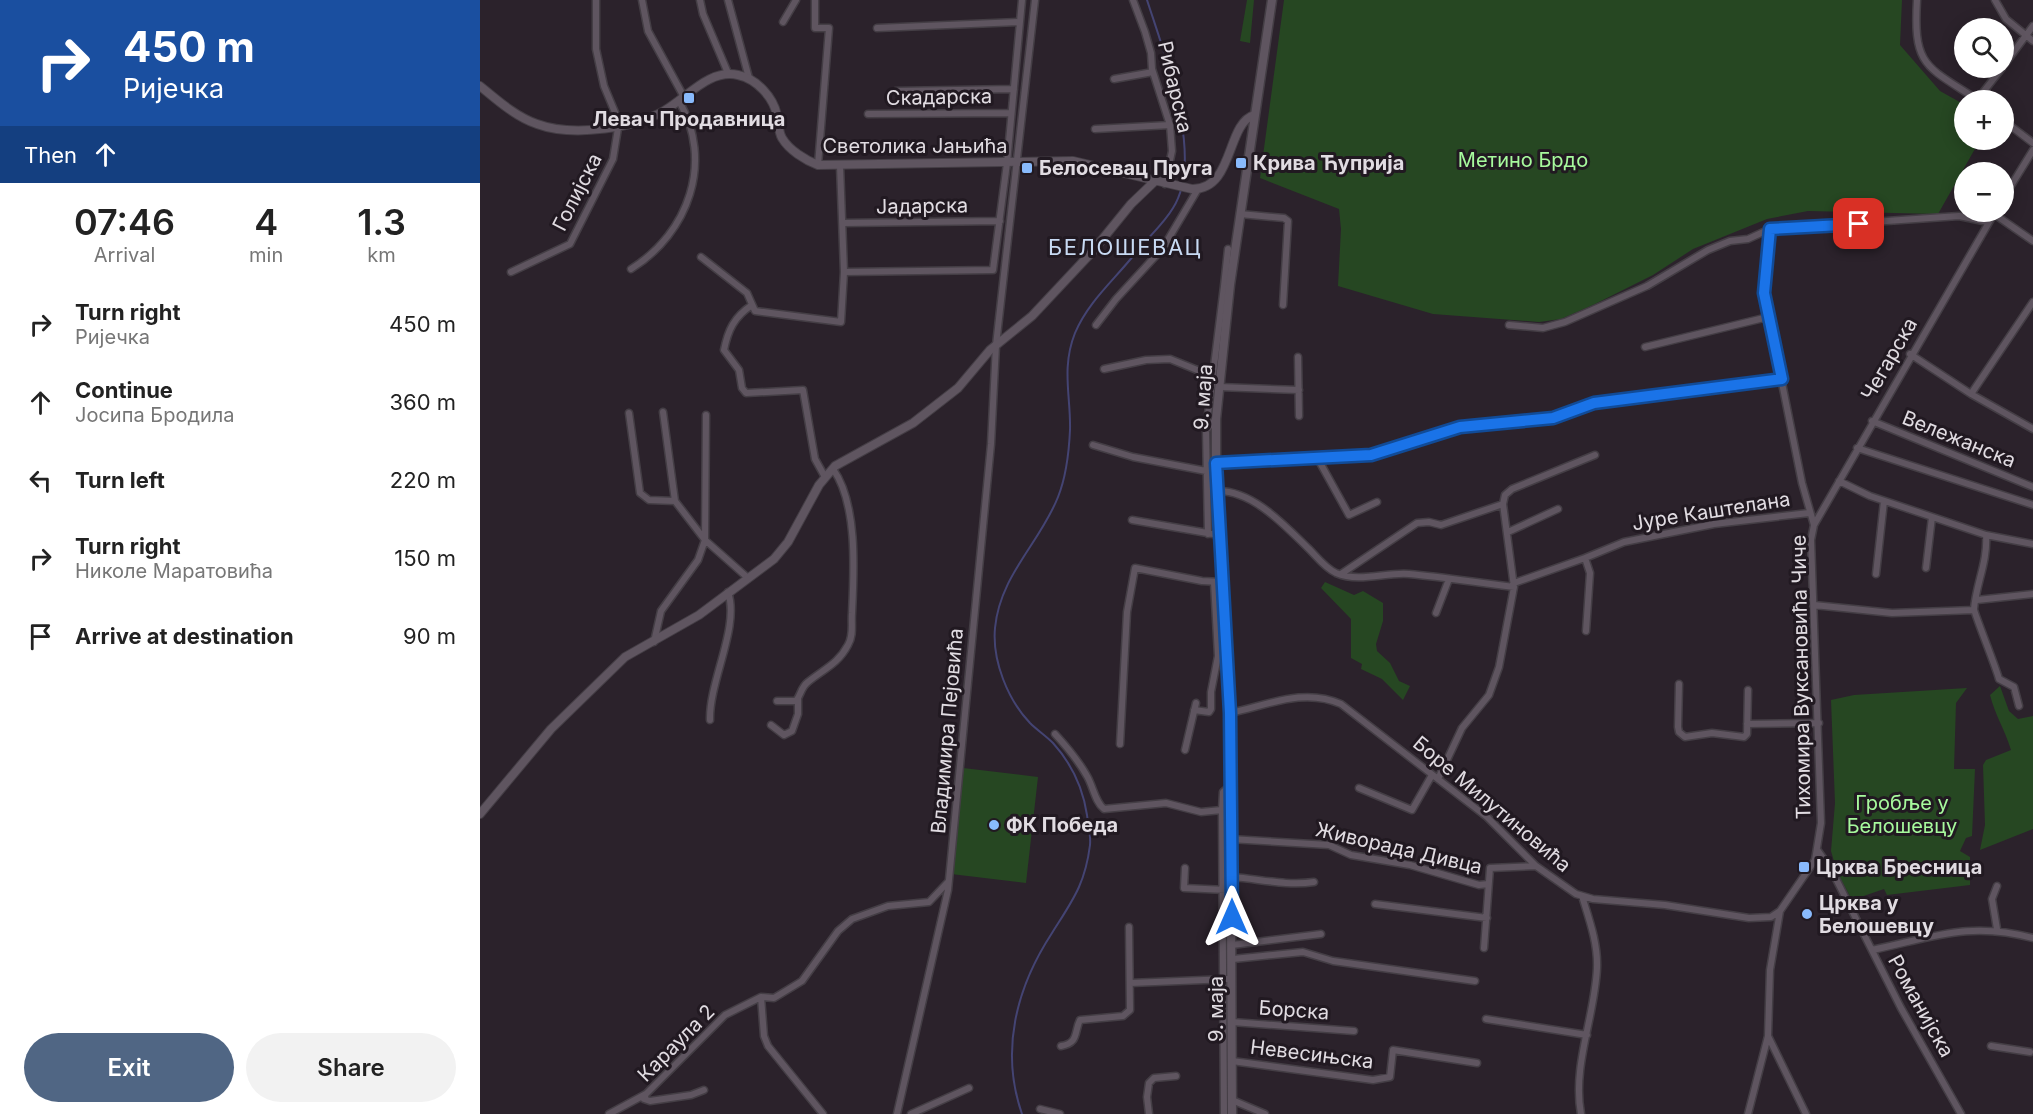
<!DOCTYPE html>
<meta charset="utf-8">
<style>
:root{--surface:#fff;--page:#f2f2f2;--text:#222;--muted:#767676;--accent:#506684}
body{margin:0;font-family:Inter,sans-serif;background:var(--page);color:var(--text);height:100vh;display:flex;flex-direction:column;font-size:22px;white-space:nowrap}
*{box-sizing:border-box;margin:0}
p{font-size:20px;color:var(--muted)}
.icon{flex:none;width:33px;height:33px;fill:none;stroke:currentColor;stroke-width:2;stroke-linecap:round;stroke-linejoin:round}
.map{position:relative;flex:1;overflow:hidden}
.side{display:flex;flex-direction:column;background:var(--surface);width:480px}
.side>*{flex:none}
.top-card{background:#1a4fa0;color:#fff;overflow:hidden}
.fabs{position:absolute;left:1474px;top:18px;display:grid;gap:12px}
.fabs a{display:grid;place-items:center;width:60px;height:60px;border-radius:50%;background:var(--surface);box-shadow:0 3px 15px #0003;font-size:30px}
.pin{position:absolute;display:grid;place-items:center;width:51px;height:51px;color:#fff;margin:-26px;border-radius:12px;box-shadow:0 3px 9px #0006}
.me{position:absolute;width:66px;margin:-33px;rotate:0deg;stroke-linejoin:round;filter:drop-shadow(0 0 4px #0008)}
.turn{display:flex;align-items:center;gap:21px;height:126px;padding:0 24px;font-size:27px}
.turn .icon{width:78px;height:78px;stroke-width:2.5}
.turn b{display:block;font-size:42px;line-height:51px}
.then{display:flex;align-items:center;height:57px;padding:0 24px;background:#0003;gap:12px;font-size:22px}
.eta{display:flex;justify-content:space-evenly;align-items:center;height:102px;text-align:center}
.eta b{font-size:36px;font-weight:600;line-height:42px}
.button{display:flex;gap:12px;margin-top:auto;padding:12px 24px}
.button a{flex:1;height:69px;border-radius:36px;background:var(--accent);color:#fff;font-size:24px;font-weight:600;line-height:69px;text-align:center}
.button a+a{background:var(--page);color:var(--text)}
ul{padding:0;list-style:none}
li{display:flex;align-items:center;gap:18px;height:78px;padding:0 24px}
li div{flex:1}
li b{display:block;font-size:22px}
li em{font-style:normal}
main{display:flex;flex:1;min-height:0}
.map>svg:first-child{display:block}
.green{fill:#264722}
.lines{fill:none;stroke-linecap:round;stroke-linejoin:round}
.stream{stroke:#444473;stroke-width:2}
.minor-casing{stroke:#443e45;stroke-width:9}
.tertiary-casing{stroke:#443e45;stroke-width:10}
.secondary-casing{stroke:#443e45;stroke-width:11}
.minor{stroke:#5f5560;stroke-width:6}
.tertiary{stroke:#5f5560;stroke-width:8}
.secondary{stroke:#5f5560;stroke-width:8}
.route-casing{stroke:#114b97;stroke-width:15}
.route{stroke:#1a73e8;stroke-width:10}
.poi-dot{fill:#89bafc;stroke:#211921;stroke-width:2}
.labels{text-anchor:middle;stroke-width:6;stroke-linejoin:round;paint-order:stroke}
.street-label{font-size:20px;fill:#e1dce2;stroke:#211921}
.poi-label{font-size:20px;font-weight:bold;fill:#e1dce2;stroke:#211921;text-anchor:start}
.park-label{font-size:20px;fill:#a7fa9d;stroke:#211921}
.quarter-label{font-size:22px;letter-spacing:1.5px;fill:#c8daf3;stroke:#211921}
</style>
<main>
<section class="side">
<div class="top-card">
<div class="turn"><svg class="icon" aria-label="right" viewBox="0 0 24 24"><path d="M7 20v-9h11M14 6l5 5-5 5"/></svg><div><b>450 m</b>Ријечка</div></div>
<div class="then">Then<svg class="icon" aria-label="ahead" viewBox="0 0 24 24"><path d="M12 20V5M6 11l6-6 6 6"/></svg></div>
</div>
<div class="eta">
<div><b>07:46</b><p>Arrival</p></div>
<div><b>4</b><p>min</p></div>
<div><b>1.3</b><p>km</p></div>
</div>
<ul>
<li><svg class="icon" aria-label="right" viewBox="0 0 24 24"><path d="M7 20v-9h11M14 6l5 5-5 5"/></svg><div><b>Turn right</b><p>Ријечка</p></div><em>450 m</em></li>
<li><svg class="icon" aria-label="ahead" viewBox="0 0 24 24"><path d="M12 20V5M6 11l6-6 6 6"/></svg><div><b>Continue</b><p>Јосипа Бродила</p></div><em>360 m</em></li>
<li><svg class="icon" aria-label="left" viewBox="0 0 24 24"><path d="M17 20v-9H6M10 6l-5 5 5 5"/></svg><div><b>Turn left</b></div><em>220 m</em></li>
<li><svg class="icon" aria-label="right" viewBox="0 0 24 24"><path d="M7 20v-9h11M14 6l5 5-5 5"/></svg><div><b>Turn right</b><p>Николе Маратовића</p></div><em>150 m</em></li>
<li><svg class="icon" aria-label="arrive" viewBox="0 0 24 24"><path d="M6 21V4h12l-3 4 3 4H6"/></svg><div><b>Arrive at destination</b></div><em>90 m</em></li>
</ul>
<div class="button"><a>Exit</a><a>Share</a></div>
</section>
<div class="map">
<svg width="1553" height="1114" viewBox="0 0 1553 1114">
<rect width="100%" height="100%" fill="#2b222b"/>
<path class="green" d="M767,0h7l-4,43 -10,-2z
M804,0h618l-2,45 40,46 25,14v35h15l-42,74 -130,-3 -41,8 -74,30 -40,26 -60,30 -32,14 -22,3 -106,-8 -95,-28 3,-57 -2,-20 -79,-31z
M845,582l29,13 9,-4 20,12v18l-7,23 1,7 13,12 9,18 11,5 -7,14 -21,-21 -21,-10 1,-5 -11,-6v-39l-30,-31z
M1520,686l9,25 9,8 15,-3v113l-53,21 5,-25 -2,-60 3,-5 25,-10c-6,-20 -16,-35 -21,-55z
M1487,688l-11,15 -2,66h21l-3,67 -6,2 -6,13 10,6v28l-83,10 -3,-6 -32,11 -15,-28 -6,-21 4,-48 -4,-103 23,-5z
M483,768l75,9 -12,106 -75,-9z"/>
<g class="lines">
<path class="stream" d="M542,1114c-22,-63 -6,-126 30,-181 20,-32 33,-48 38,-88 1,-10 -2,-21 -3,-30 -4,-27 -16,-52 -34,-72 -7,-7 -16,-13 -23,-20 -22,-23 -38,-62 -35,-95 5,-53 45,-85 63,-131 8,-20 11,-45 12,-67 1,-33 -9,-62 5,-97 13,-31 38,-52 59,-78 12,-16 29,-30 39,-47 32,-50 -9,-155 -26,-208"/>
<g class="minor-casing">
<path id="minor" d="M162,0l6,31 36,66
M220,0l3,14 25,59
M248,0l21,78
M335,0v28h14l-11,137
M653,0l12,32 6,21 1,16 18,56 2,26 -7,33
M1437,0c-4,67 9,66 61,100
M1515,0l11,19 27,22
M303,22l13,-22
M397,28l143,-6
M1524,65l29,-39
M634,79l39,-7
M416,91l118,-2
M1497,100l25,-32
M388,114l143,-1
M1524,121l29,22
M615,129l75,-4
M1524,197l29,-47
M760,214l44,4 4,3 -5,84
M1514,214l39,27
M363,223l157,-2
M221,257l46,36 8,18 86,11 3,-50 -4,-106
M151,269c58,-36 83,-108 48,-168
M31,272l59,-28 43,-85 6,-37 -15,-36 -8,-37v-49
M364,272l149,-2 14,-107 15,-163
M744,286l4,-37
M272,305c-18,12 -24,25 -28,45l15,20 3,18 4,5 57,-3 12,69 10,18
M616,325l20,-26 47,-51 35,-59
M1029,325l34,3 22,-6 82,-36 61,-36 22,-9 18,-2 22,-10 189,-13 29,6
M1165,347l123,-30
M1430,354l61,40 62,35
M818,357l1,59
M624,369l42,-9 24,-1 42,17
M739,387l80,3
M1491,394l62,-92
M183,412l12,89 30,39 43,38
M149,413l11,80 9,7 26,1
M1392,421l161,66
M726,430l18,-144 6,-6
M613,445l40,12 73,14
M1377,448l176,57
M838,459l31,56 28,-13
M736,463l154,-8 90,-28 93,-9 45,-16 184,-23
M1359,481l31,15 116,39 47,9
M737,491c36,-1 68,35 92,58 8,8 16,19 27,24 24,10 49,-1 73,1 35,3 70,9 105,13
M652,520l87,15
M1334,525l181,-313
M1028,532l50,-23
M728,534l-2,-104 10,-11
M1506,535c2,26 -10,49 -12,74 0,4 22,58 25,70l15,8 5,19
M1105,558l39,-16 90,-18 95,-11
M1446,568l6,-51
M861,574l76,-51 12,-1 12,3 62,-21
M1396,574l8,-73
M1034,583l71,-25 5,15 -4,58
M1497,600l56,-6
M1334,605l78,8 82,-3
M956,613l13,-34
M174,642l7,-31 37,-51 7,-20 1,-125
M1199,684l-1,43 1,5 6,5 27,-4 32,4 3,-3 1,-44
M297,701h19c5,-6 5,-14 12,-19 16,-13 30,-18 40,-37 6,-10 3,-21 4,-32 2,-41 6,-109 -19,-144
M714,710l15,2 2,-3v-17l7,-36 -4,-74
M750,713c36,-7 73,-26 111,-9l146,113 49,49 40,28 17,5 72,6 84,13 22,-1 9,-6
M230,720c-1,-39 30,-93 18,-128
M1267,724l72,-1
M291,725l13,10 8,-4 6,-17v-15
M575,734c12,13 23,26 32,42 6,10 8,26 17,33l62,-6 35,9 21,-2
M640,744l7,-132 8,-44 67,13 20,1
M705,750l11,-47
M958,779l24,-51 27,-33 10,-28 15,-80 -11,-83 2,-9 7,-6 83,-34
M879,788l53,22 20,-35
M750,839l99,6 22,10 59,10 69,20 9,-1
M1338,851l13,18 70,139 60,106
M705,868l-1,20 42,2
M752,877c28,2 54,9 82,5
M1517,886l-5,13 5,30
M895,904l112,14
M752,945l89,-11
M1004,948l6,-80 46,-2
M1392,950c62,-13 97,-29 161,-12
M753,959l70,-7 30,9 142,20
M650,983l99,-4
M281,997l3,39 4,10 55,68
M1006,1019l101,16
M752,1022l122,9
M1288,1036l38,78
M581,1046c18,-3 13,-14 19,-26l43,-4 7,-6 -1,-83
M1511,1046l39,6
M752,1061l141,19 17,-3 3,-27 84,13
M166,1094l79,-79 36,-18 13,1 28,-17 36,-50 14,-12 36,-13 41,-4 19,-20
M166,1094l-2,5 6,2 41,-6 13,-5
M752,1100l33,14
M560,1109l20,5
M129,1114l37,-20
M417,1114l51,-224 43,-446 5,-99 39,-345
M431,1114l58,-26
M669,1114l-2,-17 2,-14 5,-5 22,-2
M744,1114l-2,-304 1,-18 6,-5
M1101,1114c-9,-48 14,-98 16,-146 1,-25 -8,-49 -15,-72
M1268,1114l20,-78 2,-66 10,-59 35,-51 6,-37 -10,-283 3,-15 -12,-42 -38,-190 6,-64"/>
</g>
<g class="tertiary-casing">
<path id="tertiary" d="M0,86c17,14 36,31 57,38 35,13 102,5 133,-17 20,-13 41,-38 68,-32 19,4 35,22 39,40 2,8 1,16 5,23 7,12 23,22 36,27l255,-4 119,28c42,1 34,-65 62,-74
M0,814l71,-85 74,-72 74,-42 75,-56 14,-17 31,-57 16,-19 78,-43 45,-35 32,-38 42,-34 60,-64 39,-48 24,-23"/>
</g>
<g class="secondary-casing">
<path id="secondary" d="M752,1114l-2,-401 -14,-250v-44l14,-134 42,-285"/>
</g>
<use href="#minor" class="minor"/>
<use href="#tertiary" class="tertiary"/>
<use href="#secondary" class="secondary"/>
</g>
<g class="lines">
<g class="route-casing">
<path id="route" d="M752,917l-2,-204 -14,-250 155,-8 89,-28 93,-9 41,-15 188,-24 -18,-86 6,-64 89,-5"/>
</g>
<use href="#route" class="route"/>
</g>
<g class="poi-dot">
<rect x="203" y="92" width="12" height="12" rx="3"/>
<rect x="755" y="157" width="12" height="12" rx="3"/>
<rect x="541" y="162" width="12" height="12" rx="3"/>
<circle cx="514" cy="825" r="6"/>
<rect x="1318" y="861" width="12" height="12" rx="3"/>
<circle cx="1327" cy="914" r="6"/>
</g>
<g class="labels">
<g class="street-label">
<text transform="translate(695 87) rotate(77)" y="7">Рибарска</text>
<text transform="translate(459 97) rotate(-1)" y="7">Скадарска</text>
<text x="435" y="153">Светолика Јањића</text>
<text transform="translate(97 192) rotate(-63)" y="7">Голијска</text>
<text transform="translate(442 206) rotate(-1)" y="7">Јадарска</text>
<text transform="translate(1409 359) rotate(-60)" y="7">Чегарска</text>
<text transform="translate(723 397) rotate(-86)" y="7">9. маја</text>
<text transform="translate(1479 439) rotate(22)" y="7">Вележанска</text>
<text transform="translate(1231 511) rotate(-9)" y="7">Јуре Каштелана</text>
<text transform="translate(1321 677) rotate(-91)" y="7">Тихомира Вуксановића Чиче</text>
<text transform="translate(467 731) rotate(-85)" y="7">Владимира Пејовића</text>
<text transform="translate(1012 804) rotate(40)" y="7">Боре Милутиновића</text>
<text transform="translate(919 848) rotate(13)" y="7">Живорада Дивца</text>
<text transform="translate(1441 1006) rotate(61)" y="7">Романијска</text>
<text transform="translate(736 1009) rotate(-90)" y="7">9. маја</text>
<text transform="translate(814 1010) rotate(4)" y="7">Борска</text>
<text transform="translate(196 1043) rotate(-45)" y="7">Караула 2</text>
<text transform="translate(832 1054) rotate(7)" y="7">Невесињска</text>
</g>
<g class="poi-label">
<text x="209" y="126" text-anchor="middle">Левач Продавница</text>
<text x="773" y="170">Крива Ћуприја</text>
<text x="559" y="175">Белосевац Пруга</text>
<text x="526" y="832">ФК Победа</text>
<text x="1336" y="874">Црква Бресница</text>
<text x="1339" y="910">Црква у<tspan x="1339" dy="23">Белошевцу</tspan></text>
</g>
<g class="park-label">
<text x="1043" y="167">Метино Брдо</text>
<text x="1422" y="810">Гробље у<tspan x="1422" dy="23">Белошевцу</tspan></text>
</g>
<g class="quarter-label">
<text x="645" y="255">БЕЛОШЕВАЦ</text>
</g>
</g>
</svg>
<div class="fabs">
<a><svg class="icon" aria-label="search" viewBox="0 0 24 24"><circle cx="10" cy="10" r="6"/><path d="M15 15l6 6"/></svg></a>
<a>+</a>
<a>−</a>
</div>
<div class="pin" style="left:1379px;top:224px;background:#d93025"><svg class="icon" aria-label="arrive" viewBox="0 0 24 24"><path d="M6 21V4h12l-3 4 3 4H6"/></svg></div>
<svg class="me" style="left:752px;top:917px" viewBox="-20 -20 40 40"><path d="M0-17L14 15 0 8-14 15z" fill="#1a73e8" stroke="#fff" stroke-width="4"/></svg>
</div>
</main>
